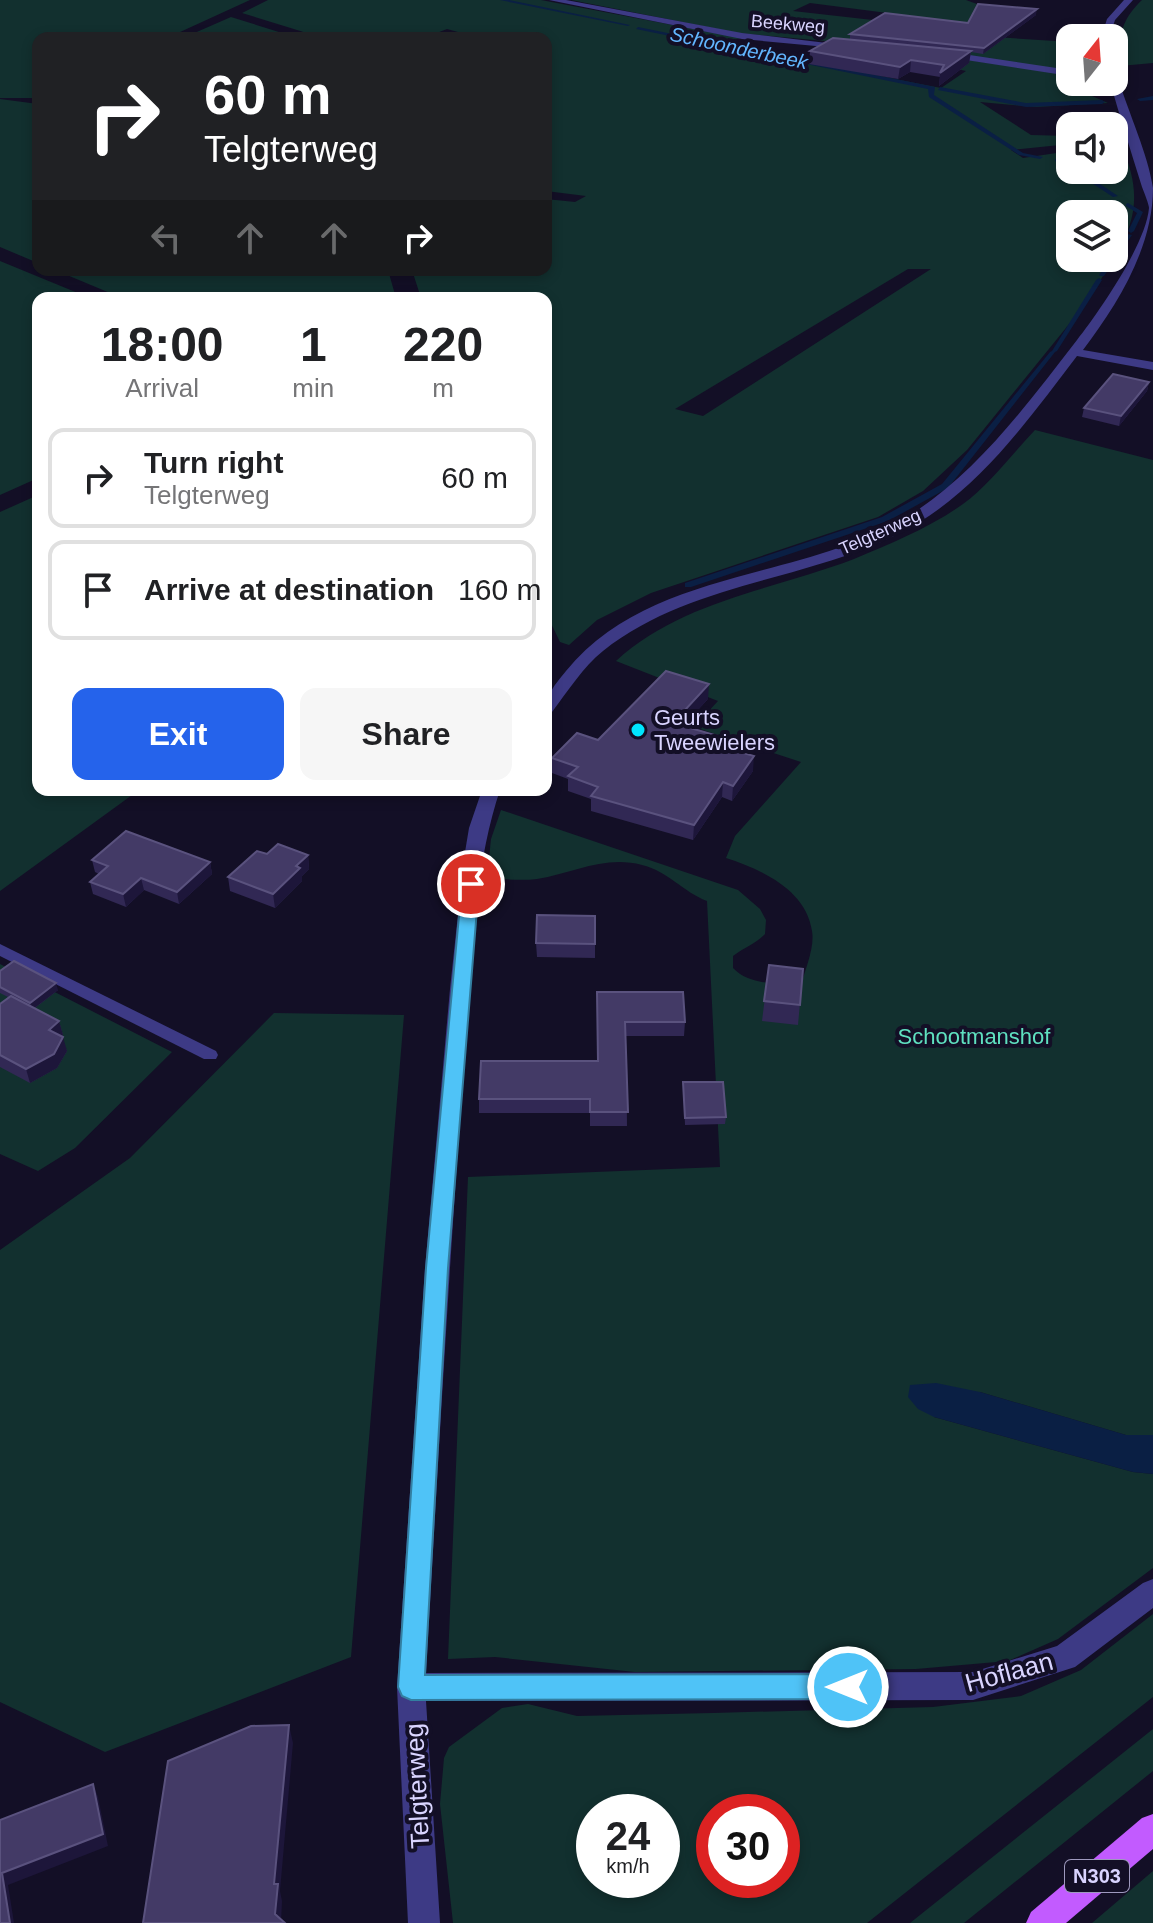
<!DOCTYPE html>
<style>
:root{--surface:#fff;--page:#f6f6f6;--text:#202124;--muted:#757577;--line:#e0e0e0;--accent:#2563eb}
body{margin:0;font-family:Helvetica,sans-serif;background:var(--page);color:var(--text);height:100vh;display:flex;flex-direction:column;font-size:30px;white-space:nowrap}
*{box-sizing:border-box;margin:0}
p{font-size:26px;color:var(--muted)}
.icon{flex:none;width:44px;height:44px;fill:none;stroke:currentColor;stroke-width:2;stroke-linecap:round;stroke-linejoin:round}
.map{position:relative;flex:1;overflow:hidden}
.sheet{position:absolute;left:32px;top:292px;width:520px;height:504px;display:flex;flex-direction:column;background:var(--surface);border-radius:16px;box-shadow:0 4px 12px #0003}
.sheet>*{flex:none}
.guide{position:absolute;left:32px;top:32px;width:520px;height:244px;border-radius:16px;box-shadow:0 4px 12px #0003;background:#202124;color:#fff;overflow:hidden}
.needle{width:52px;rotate:17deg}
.tools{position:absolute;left:1056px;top:24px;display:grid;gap:16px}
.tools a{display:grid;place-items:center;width:72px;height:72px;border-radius:16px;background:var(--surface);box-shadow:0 4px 12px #0003;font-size:40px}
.speed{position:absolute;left:576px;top:1794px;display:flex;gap:16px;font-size:40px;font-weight:700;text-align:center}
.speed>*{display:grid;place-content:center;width:104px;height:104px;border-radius:50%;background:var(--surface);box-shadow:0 4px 12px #0003;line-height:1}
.speed small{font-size:20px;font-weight:400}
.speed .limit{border:12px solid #d22;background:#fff;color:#111}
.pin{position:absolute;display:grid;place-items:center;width:68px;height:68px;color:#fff;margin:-34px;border:4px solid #fff;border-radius:50%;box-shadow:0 2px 8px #0007}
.me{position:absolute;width:88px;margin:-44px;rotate:270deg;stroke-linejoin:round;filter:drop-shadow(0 0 6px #0008)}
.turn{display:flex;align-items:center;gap:28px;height:168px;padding:0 40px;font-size:36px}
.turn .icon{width:104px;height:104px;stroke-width:2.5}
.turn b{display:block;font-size:56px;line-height:68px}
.lanes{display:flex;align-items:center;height:76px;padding:0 40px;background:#0003;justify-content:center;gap:40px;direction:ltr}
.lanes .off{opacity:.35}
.eta{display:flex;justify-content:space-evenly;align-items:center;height:136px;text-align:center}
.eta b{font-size:48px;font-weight:600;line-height:56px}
.button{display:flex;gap:16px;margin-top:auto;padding:16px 40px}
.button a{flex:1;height:92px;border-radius:16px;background:var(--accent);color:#fff;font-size:32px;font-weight:600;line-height:92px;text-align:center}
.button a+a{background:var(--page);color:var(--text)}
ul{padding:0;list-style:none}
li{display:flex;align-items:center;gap:24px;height:100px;margin:0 16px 12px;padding:0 24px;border:4px solid var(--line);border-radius:16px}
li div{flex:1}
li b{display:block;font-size:30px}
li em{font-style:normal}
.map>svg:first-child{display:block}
.green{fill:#12302f;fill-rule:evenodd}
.water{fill:#0a1f44}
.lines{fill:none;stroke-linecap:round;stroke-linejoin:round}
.stream{fill:#0a1f44;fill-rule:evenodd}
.lane{fill:#3d3a85;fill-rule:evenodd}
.street{fill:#3d3a85;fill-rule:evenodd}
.primary{fill:#c25bff;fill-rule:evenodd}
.wall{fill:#312854}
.shaded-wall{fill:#1d163a}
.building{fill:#433a66;stroke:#5a527e;stroke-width:2}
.route{fill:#4fc3f7;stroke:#337fa1;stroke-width:2}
.poi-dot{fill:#00e5ff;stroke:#130f26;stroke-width:3}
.labels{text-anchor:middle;stroke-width:8;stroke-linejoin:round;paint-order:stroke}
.far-street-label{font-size:18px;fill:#d9d4ff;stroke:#130f26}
.far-water-label{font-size:20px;font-style:italic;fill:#62b6ff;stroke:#130f26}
.shield{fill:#130f26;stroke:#9e99be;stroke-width:2}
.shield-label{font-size:20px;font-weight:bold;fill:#d9d4ff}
.poi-label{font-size:22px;fill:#d9d4ff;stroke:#130f26;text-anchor:start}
.park-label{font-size:22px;fill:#5fe0c0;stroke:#130f26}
.near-street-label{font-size:26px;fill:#d9d4ff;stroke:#130f26}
</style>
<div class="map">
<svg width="1153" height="1923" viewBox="0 0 1153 1923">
<rect width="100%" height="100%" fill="#130f26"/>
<path class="green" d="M0,0h250l-83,38h-129v60h-38z
M268,0h273l200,38 -25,6 225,44 25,-17 -23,-5 12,-8 115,17v7h6v7l32,14 -72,4 -56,-5 51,33 39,1v8l-59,6 12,8 47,-7v19h44v-25l7,-1c19,44 18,73 -7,114v-44h-44v44h44l-27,44 -120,148 -44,41 -45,26 -227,76 -54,27 -28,25 -9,-3 -14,-29v-315h-125l-9,-28h134v-71l29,3 11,-6 -40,-5v-153h-103l15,-6 -11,-3 -23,9h-101l-81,-25zM908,269h23l-228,147 -28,-7z
M571,0h395l19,7 -10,14 -10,2 -155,-20 -17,8 186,21 -1,4 92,6v29l-136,-20 -196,-18z
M1142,0h11v63l-33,3c-2,-29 1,-46 22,-66z
M231,17l67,21h-115z
M0,99l38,5v159l-38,-16z
M0,261l90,37h-52v180l-38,17z
M55,270h333l8,28h-274z
M1035,430l118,30v975h-27l-146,-43 -46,25 199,55 20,2v94l-95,71 -50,22 -92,8 -281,3 -140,-15 -47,2 20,-482 252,-10 -13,-266c-24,-9 -39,-30 -65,-36 -37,-10 -68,8 -105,14 -16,2 -33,0 -50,-1l4,-39 10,-29 237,80 22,19 6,11 -1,14c-10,10 -20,13 -32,22v12c17,18 45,15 68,17 4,-15 14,-38 11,-54 -6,-42 -52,-62 -86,-73l9,-22 66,-74 -107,-35 24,-26 -102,-40c65,-60 157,-71 238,-102 36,-15 77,-32 109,-55 26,-19 49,-50 72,-74z
M38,495v295h101l-139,101v-379z
M0,964l172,88 -97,96 -37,23 -38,-17z
M274,1013l130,2 -53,642 -246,95 -105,-50v-452l130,-92z
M1153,1614v83l-286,226h-414l-13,-119 4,-46 5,-11 53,-39 26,-4 49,12 136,-3 220,-6 88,-11 60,-26zM594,1812h68v68h-68zM714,1812h68v68h-68z
M1153,1729v42l-189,152h-54z
M1153,1871v52h-61z"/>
<path class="water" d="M936,1383l44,9 146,43h27v39l-20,-2 -199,-55 -16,-8 -10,-12 2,-12z"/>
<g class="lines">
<path class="stream" d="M500,0h9l121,25 -2,1z
M638,27l297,60 -1,8 89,58 20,4 -3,2 -21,-4 -90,-58 -1,-8 -292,-60z
M940,87l86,16 76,-3 3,2 -3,2 -76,3 -88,-17z
M1153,96v4l-13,1 -3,-2z
M1055,159h4l11,6v4l-15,-8z
M1072,170h7l39,26 -5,1z
M1128,203l15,9 -9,19 -3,2 -3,-2 9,-18 -11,-7v-2z
M1127,234l5,1 -28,41h-4l-1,-1 12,-17h3v-6z
M1099,278l3,2 -45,71 -2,1 -107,136 -60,33 -197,66h-6v-4l197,-66 60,-33 108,-132 2,-1 44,-71z"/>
<path class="lane" d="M0,944l216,107 2,4 -2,4h-12l-204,-103z"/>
<path class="street" d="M549,0h17l176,33 110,13 -4,3 -106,-10z
M1124,0h9l-18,20 -6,18h-8l6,-19z
M943,51l127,19v6l-130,-20z
M1114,78l5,3c10,33 29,73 34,107 0,60 -36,117 -70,162l70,12v8l-76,-14c-46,60 -93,127 -159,167 -99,59 -223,55 -315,128 -20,16 -35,40 -51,61l-6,1c0,-19 8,-27 20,-42 85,-104 237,-89 344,-156 68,-43 118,-112 167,-175 22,-28 69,-96 72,-132 0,-3 -5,-16 -7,-21 -11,-35 -22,-70 -32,-105h4z
M482,790h18c-30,89 -30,206 -38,301 -14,194 -25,388 -36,582l547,-1 84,-26 86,-63 10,-4v29l-78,59 -102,33 -547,1 14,222h-32l-11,-236 28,-419 25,-279 14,-131 5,-30z"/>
<path class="primary" d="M1153,1814v35l-87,74h-40l5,-11 111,-94z"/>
</g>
<path class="wall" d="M1036,15l-53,39 -12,-2 -2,11 -30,23 1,-9 -30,-5 -12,7 -89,-15 1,-13 40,-12v-5l118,-11z
M1149,382l-2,9 -28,35 -37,-9 2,-9z
M708,699l-25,27 55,25 15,20 -21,30 -10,-4 -29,43 -102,-29v-12l-23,-8v-12l-16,-6v-15z
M267,854l41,1 1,14 -7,7v5l-27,27 -45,-17 -2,-14z
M92,860l118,2 2,12 -33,30 -35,-14 -18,17 -33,-13 -3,-12 9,-8 -4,-2z
M595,916v42l-58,-1 -1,-14z
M769,965l34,4 -5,56 -36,-4z
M0,971l58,19 -23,18 24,13 4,14 -2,1 6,15 -10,17 -27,15 -30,-16v-63l8,-7 -8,-4z
M597,992l88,30 -1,14h-58l1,90h-37v-13h-111v-14l118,-38z
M683,1082l43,35 -1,7 -40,1z"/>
<path class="shaded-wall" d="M1037,9l-1,6 -53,39 1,-6z
M971,51l-2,12 -30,23 1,-13z
M911,60l-1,12 -12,7 2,-12z
M1149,382l-2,9 -28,35 2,-10z
M709,684l-1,15 -36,39 1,-15z
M754,756l-1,15 -21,30 1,-15z
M723,782l-1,15 -29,43 1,-15z
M308,855l1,14 -7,7v5l-27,27 -2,-14 23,-28z
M210,862l2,12 -33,30 -2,-12z
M141,878l3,12 -18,17 -3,-13z
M56,983l2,7 -26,20 -2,-7z
M59,1021l4,14 -11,9 -3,-14z
M63,1037l4,14 -10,17 -27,15 -4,-14z
M289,1725l4,18 -13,148 2,10 -1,22 -6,-9 -1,-30z
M93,1784l5,13 10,49 -100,39 6,38h-4l-8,-50z"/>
<path class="building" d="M978,4l59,5 -53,39 -134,-14 35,-21 83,10z
M833,38l138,13 -31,22 4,-8 -33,-5 -11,7 -90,-16z
M1113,374l36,8 -28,34 -37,-8z
M666,671l43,13 -36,39 66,19 -6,8 21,6 -21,30 -10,-4 -29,43 -103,-29 7,-9 -30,-11 10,-9 -26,-9 25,-25 21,7z
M126,831l84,31 -33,30 -36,-14 -18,16 -33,-12 18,-16 -16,-6z
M278,844l30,11 -12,11 4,2 -27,26 -45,-17 29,-26 10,3z
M537,915l58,1v28l-59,-1z
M14,961l42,22 -26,20 -30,-16v-16z
M769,965l34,4 -3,36 -36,-4z
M597,992h86l2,30h-60l3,90h-38v-13h-111l2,-38h117z
M11,996l48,25 -10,9 14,7 -9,17 -28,15 -26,-14v-51z
M683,1082h40l3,35 -41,1z
M289,1725l-15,159h4l-3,30 10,9h-142l25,-162 83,-35z
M93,1784l10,50 -101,39 8,50h-10v-103z"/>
<path class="route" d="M471,879l8,5 -31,384 -23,407 423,-1 9,4 4,9 -4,9 -9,3 -437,1 -9,-4 -4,-9 28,-419 36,-384z"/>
<circle class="poi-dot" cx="638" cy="730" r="8"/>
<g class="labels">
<g class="far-street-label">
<text transform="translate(788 24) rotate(5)" y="6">Beekweg</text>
<text transform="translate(880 532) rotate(-24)" y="6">Telgterweg</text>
</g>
<g class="far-water-label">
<text transform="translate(739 48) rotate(12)" y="7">Schoonderbeek</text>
</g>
<rect class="shield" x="1065" y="1860" width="64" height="32" rx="6"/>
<g class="shield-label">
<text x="1097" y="1883">N303</text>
</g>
<g class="poi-label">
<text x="654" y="725">Geurts<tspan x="654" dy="25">Tweewielers</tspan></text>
</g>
<g class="park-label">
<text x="974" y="1044">Schootmanshof</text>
</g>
<g class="near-street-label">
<text transform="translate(1009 1672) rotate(-15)" y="9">Hoflaan</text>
<text transform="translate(417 1786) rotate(-93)" y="9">Telgterweg</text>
</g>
</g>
</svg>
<div class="tools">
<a><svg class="needle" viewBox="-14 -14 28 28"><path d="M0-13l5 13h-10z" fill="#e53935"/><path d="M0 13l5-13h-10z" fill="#757577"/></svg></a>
<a><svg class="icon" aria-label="sound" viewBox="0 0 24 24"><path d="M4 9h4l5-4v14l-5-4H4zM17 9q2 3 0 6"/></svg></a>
<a><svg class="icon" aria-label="layers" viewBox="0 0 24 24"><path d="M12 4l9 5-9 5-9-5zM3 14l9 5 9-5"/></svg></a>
</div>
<div class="speed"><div>24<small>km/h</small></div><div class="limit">30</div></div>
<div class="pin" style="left:471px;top:884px;background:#d93025"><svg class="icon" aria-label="arrive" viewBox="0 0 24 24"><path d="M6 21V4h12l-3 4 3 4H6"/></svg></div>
<svg class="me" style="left:848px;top:1687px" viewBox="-20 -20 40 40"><circle r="17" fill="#4fc3f7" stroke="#fff" stroke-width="3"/><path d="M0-11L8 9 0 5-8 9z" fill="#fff"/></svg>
<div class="guide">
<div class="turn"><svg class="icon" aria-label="right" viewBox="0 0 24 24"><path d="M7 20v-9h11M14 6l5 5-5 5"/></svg><div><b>60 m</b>Telgterweg</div></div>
<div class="lanes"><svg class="icon off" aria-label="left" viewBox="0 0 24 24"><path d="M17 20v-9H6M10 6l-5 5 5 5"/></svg><svg class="icon off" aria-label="ahead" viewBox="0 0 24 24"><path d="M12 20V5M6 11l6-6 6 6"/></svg><svg class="icon off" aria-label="ahead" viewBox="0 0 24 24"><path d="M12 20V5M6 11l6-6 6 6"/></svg><svg class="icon" aria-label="right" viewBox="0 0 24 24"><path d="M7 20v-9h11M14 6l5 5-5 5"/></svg></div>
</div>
<section class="sheet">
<div class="eta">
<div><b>18:00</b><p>Arrival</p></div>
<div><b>1</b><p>min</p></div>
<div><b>220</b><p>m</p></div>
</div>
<ul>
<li><svg class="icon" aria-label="right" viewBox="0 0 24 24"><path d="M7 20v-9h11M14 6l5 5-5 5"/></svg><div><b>Turn right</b><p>Telgterweg</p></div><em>60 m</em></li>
<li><svg class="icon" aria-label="arrive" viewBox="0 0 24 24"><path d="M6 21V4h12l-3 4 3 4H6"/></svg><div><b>Arrive at destination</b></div><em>160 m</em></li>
</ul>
<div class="button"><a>Exit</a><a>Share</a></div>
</section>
</div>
